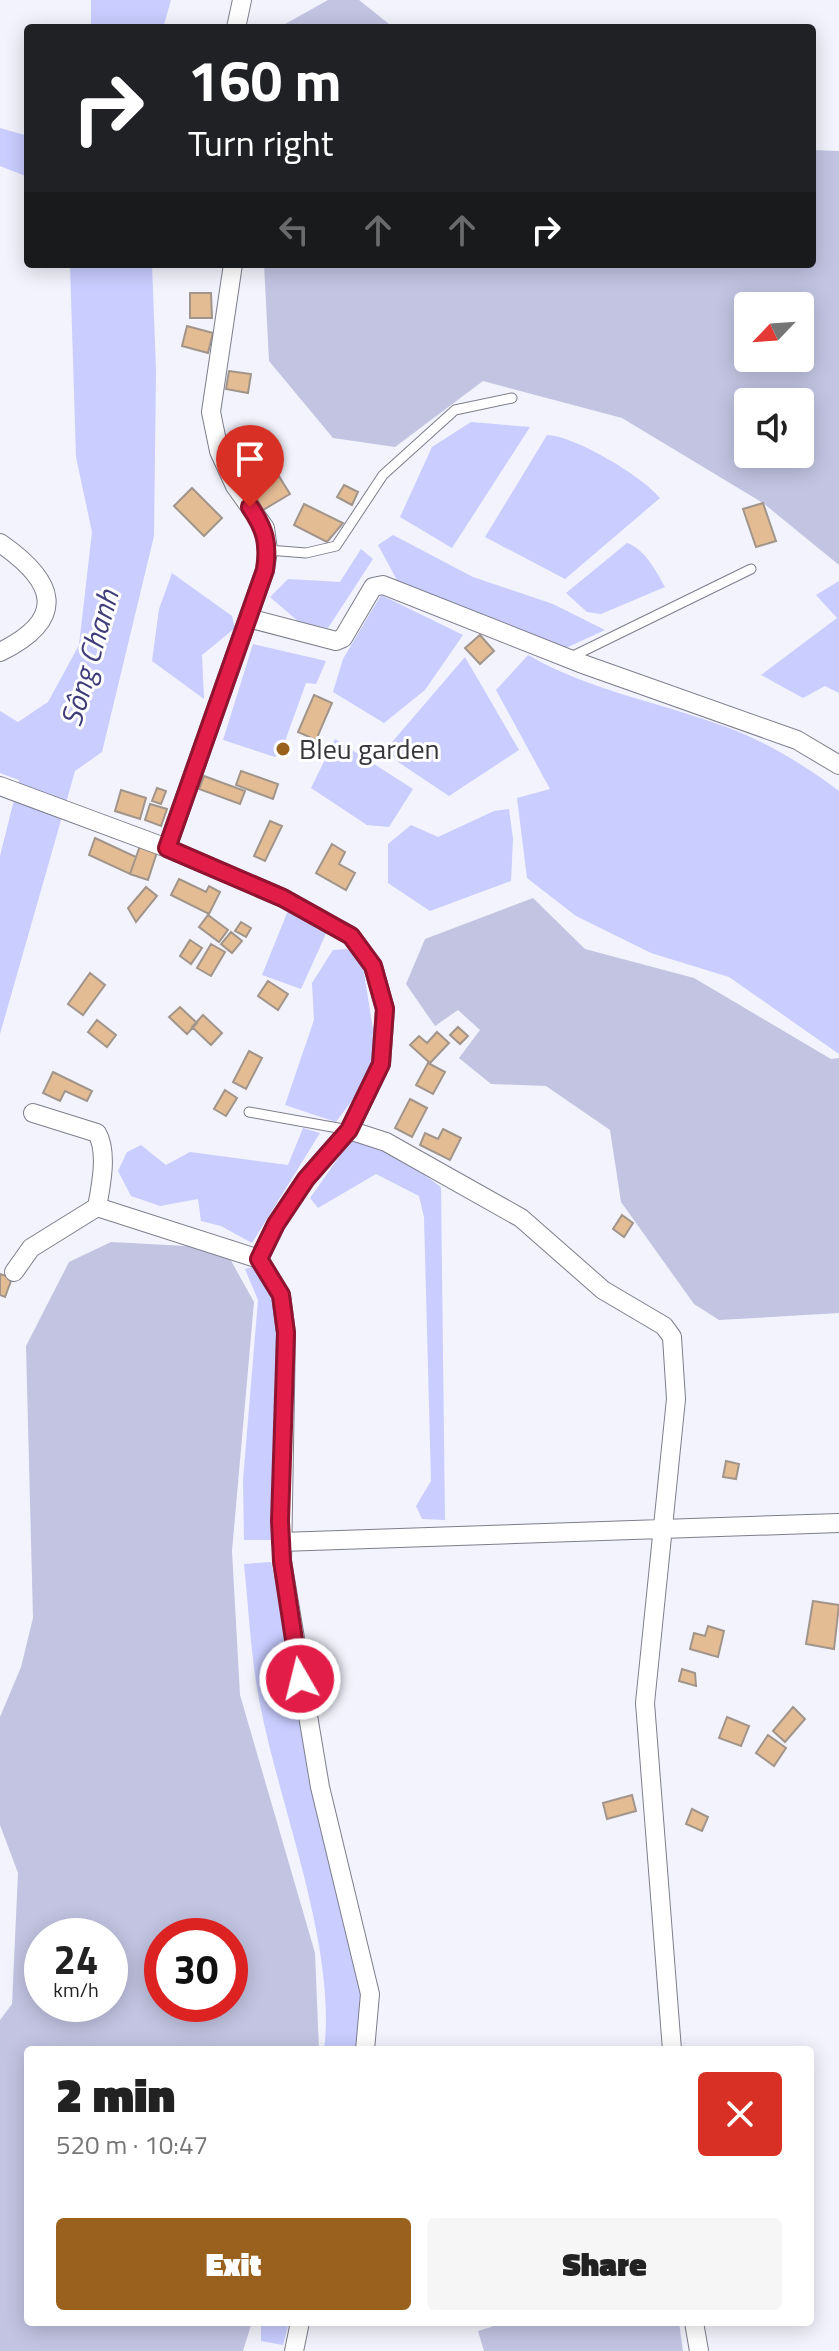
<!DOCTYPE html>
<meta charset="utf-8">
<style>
:root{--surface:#fff;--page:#f6f6f6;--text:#222;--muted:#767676;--accent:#99611d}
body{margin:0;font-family:"Titillium Web",sans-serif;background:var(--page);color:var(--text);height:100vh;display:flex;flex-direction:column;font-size:30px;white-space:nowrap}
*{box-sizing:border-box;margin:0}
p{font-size:26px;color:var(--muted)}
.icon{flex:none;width:44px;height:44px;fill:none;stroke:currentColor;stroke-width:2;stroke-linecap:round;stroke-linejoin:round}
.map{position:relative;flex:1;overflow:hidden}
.panel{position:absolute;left:24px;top:2046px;width:790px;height:280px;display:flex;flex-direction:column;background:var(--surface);border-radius:8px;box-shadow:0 4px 20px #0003}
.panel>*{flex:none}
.guide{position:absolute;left:24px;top:24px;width:792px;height:244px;border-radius:8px;box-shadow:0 4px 20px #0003;background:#202124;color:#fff;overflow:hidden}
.needle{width:52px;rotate:245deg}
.controls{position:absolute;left:734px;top:292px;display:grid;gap:16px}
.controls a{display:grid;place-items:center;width:80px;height:80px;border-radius:8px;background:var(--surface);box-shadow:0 4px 20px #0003;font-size:40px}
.speed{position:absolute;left:24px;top:1918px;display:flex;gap:16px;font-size:40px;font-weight:700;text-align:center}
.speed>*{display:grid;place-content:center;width:104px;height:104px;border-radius:50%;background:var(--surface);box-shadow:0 4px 20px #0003;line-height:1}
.speed small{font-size:20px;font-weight:400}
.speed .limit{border:12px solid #d22;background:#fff;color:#111}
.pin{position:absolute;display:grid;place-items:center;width:68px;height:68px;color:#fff;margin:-82px -34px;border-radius:50% 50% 50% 0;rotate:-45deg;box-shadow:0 0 8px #0007}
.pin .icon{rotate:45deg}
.me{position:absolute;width:88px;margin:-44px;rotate:352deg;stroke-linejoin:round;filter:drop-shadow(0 0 6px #0008)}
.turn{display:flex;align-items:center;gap:28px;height:168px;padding:0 32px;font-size:36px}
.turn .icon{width:104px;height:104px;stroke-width:2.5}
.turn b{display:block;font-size:56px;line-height:68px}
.lanes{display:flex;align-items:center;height:76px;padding:0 32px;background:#0003;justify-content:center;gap:40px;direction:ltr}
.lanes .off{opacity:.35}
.round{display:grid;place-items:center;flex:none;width:84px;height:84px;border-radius:8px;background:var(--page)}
.overview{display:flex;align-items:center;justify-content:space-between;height:136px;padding:0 32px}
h1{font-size:48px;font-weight:800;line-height:60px}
.primary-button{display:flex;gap:16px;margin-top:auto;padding:16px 32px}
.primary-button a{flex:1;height:92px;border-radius:8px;background:var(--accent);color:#fff;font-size:32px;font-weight:800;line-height:92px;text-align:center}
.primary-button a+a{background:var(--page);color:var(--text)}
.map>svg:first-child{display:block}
.green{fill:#c2c4e2;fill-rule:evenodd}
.water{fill:#c9cdff}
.building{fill:#e4bc94;stroke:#a1958b;stroke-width:2}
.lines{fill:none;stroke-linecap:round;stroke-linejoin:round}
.lane-casing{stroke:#7d7e8c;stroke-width:11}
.street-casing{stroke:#7d7e8c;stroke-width:20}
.lane{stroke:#fff;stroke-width:9}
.street{stroke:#fff;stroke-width:18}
.route-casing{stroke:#92132f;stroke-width:20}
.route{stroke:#e11d48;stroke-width:14}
.poi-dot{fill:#99611d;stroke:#fff;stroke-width:3}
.labels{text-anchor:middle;stroke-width:6;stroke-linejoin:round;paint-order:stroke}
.poi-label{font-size:28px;fill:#36363c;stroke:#fff;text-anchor:start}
.water-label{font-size:30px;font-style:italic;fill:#3f3e7a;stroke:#fff}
</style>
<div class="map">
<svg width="839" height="2351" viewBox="0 0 839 2351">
<rect width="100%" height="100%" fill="#f2f3fc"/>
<path class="green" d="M328,0h31l35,28h-116z
M812,150l27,1v414l-76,-62 -141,-85 -139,-37 -88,66 -62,-9 -64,-77 -5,-97h548zM748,306h52v52h-52zM748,402h52v52h-52z
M533,898l52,51 109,29 137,81 8,-1v255l-120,7 -25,-16 -73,-102 -11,-72 -64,-44 -55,-2 -32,-26 21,-28 -22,-20 -23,16 -29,-42 19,-45z
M111,1242l113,6 30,54 -22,249 8,144 75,258 4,97h-291v272h224l-9,29h-243v-331l12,-16 6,-131 -18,-48v-108l21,-50 12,-49 -7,-272 43,-84zM42,1936h68v68h-68zM162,1936h68v68h-68z
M507,2322h172l4,29h-199l-6,-20z"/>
<path class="water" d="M91,0h80l-8,28h-72z
M0,128l28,8v41l-28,-11z
M70,264h82l4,106 -2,166 -52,216 -27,19 -75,263v-178l19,-76 -19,-7v-62l18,11 30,-20 31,-57 13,-113 -16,-75z
M471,422l59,5 -78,121 -52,-31 32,-70z
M547,435c28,1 95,41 113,63l-95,81 -80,-42z
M393,535l80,42 80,27 52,26 -39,18 -168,-66 -20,-37z
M627,543c18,6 29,28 38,44l-64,27 -14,-2 -21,-19z
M361,549l12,10 -45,69 -29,-6 -29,-25 18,-18 52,3z
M172,573l60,43 3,12 -33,27 2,44 -52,-38 7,-52z
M839,581v112l-14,-7 -22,12 -42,-23 76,-57 -21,-23z
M381,595l82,40 -38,55 -41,33 -51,-31 10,-33z
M253,644l73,17 -10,23 -10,-1 -26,72 -5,2 -52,-17z
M528,655c62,36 132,47 198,72 39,14 80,39 113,64v263l-110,-77 -78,-24 -75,-37 -49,-38 -10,-80 33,-9 -54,-99z
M465,657l54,93 -70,46 -51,-34 -11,-14z
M335,739l78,50 -24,38 -22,-2 -56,-37z
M509,809l4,30 -2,42 -81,30 -42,-28v-39l23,-19 27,12 56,-26z
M293,910l36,17 -28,62 -39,-14 25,-62z
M347,949l15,11 14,89 -8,30 -32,43 -51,-17 29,-85 -2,-37 21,-33z
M303,1128l17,5 -68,110 -31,-17 -20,-5 -3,-22 -38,7 -29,-10 -13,-25 9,-19 14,-7 25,20 24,-13 98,13z
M351,1140l41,11 49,36 4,333 -23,-1 -6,-13 15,-25 -7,-264 -5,-21 -43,-22 -58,34 -8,-10z
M253,1267l17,18 8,33 -7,222h-27l-1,-60 15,-180 -13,-31z
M271,1562l89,426 4,32 -7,30h-33c13,-101 -43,-240 -63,-341 -10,-47 -12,-97 -17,-145z
M261,2322h28l-6,23 -22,-4z"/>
<path class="building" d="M190,293h21l1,25h-22z
M187,326l26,7 -5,20 -26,-7z
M229,371l22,3 -3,19 -22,-4z
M234,436l15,1 -1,7 21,2 -1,16 -36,-4z
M272,465l18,29 -27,16 -17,-30z
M344,485l14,7 -6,13 -15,-8z
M192,488l30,30 -18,18 -30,-30z
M763,503l13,38 -20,6 -13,-38z
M304,504l39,19 -16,19 -33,-17z
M480,635l14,16 -14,13 -15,-16z
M314,695l18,8 -16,37 -18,-8z
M241,771l37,13 -5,15 -37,-14z
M204,776l41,15 -5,13 -41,-15z
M157,788l9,3 -5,13 -9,-3z
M121,790l25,8 -6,21 -25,-8z
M150,804l17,5 -6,17 -16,-6z
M270,821l12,5 -17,35 -11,-5z
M95,838l41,19 -6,17 -41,-19z
M141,843l17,6 -10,31 -18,-6z
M332,844l13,8 -6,12 16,9 -9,17 -30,-17z
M179,879l27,13 3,-6 11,6 -11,22 -38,-19z
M146,887l11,9 -21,26 -8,-14z
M208,915l20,15 -9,12 -20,-15z
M241,922l10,6 -5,9 -11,-6z
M231,932l11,9 -10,12 -11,-9z
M190,940l12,8 -11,16 -11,-8z
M211,944l14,8 -14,24 -14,-8z
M90,973l15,12 -22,30 -15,-11z
M268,981l20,13 -10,16 -20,-14z
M180,1007l17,16 -10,11 -18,-17z
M203,1015l19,18 -11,12 -19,-18z
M97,1020l19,15 -9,12 -19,-15z
M458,1027l10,9 -8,8 -10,-9z
M437,1032l12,11 -19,20 -20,-18 9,-9 8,7z
M249,1051l13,7 -16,31 -13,-7z
M428,1063l17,9 -12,22 -17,-9z
M53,1072l39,19 -5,10 -22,-10 -5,10 -17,-8z
M225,1090l12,8 -11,18 -12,-7z
M410,1099l17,9 -15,29 -17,-9z
M443,1129l18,9 -11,22 -30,-15 5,-12 13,6z
M622,1215l11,8 -9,14 -11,-8z
M0,1274l12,4 -7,19 -5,-2z
M726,1461l13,3 -3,15 -13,-2z
M813,1601l26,4 -5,44 -28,-5z
M708,1626l16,5 -6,26 -28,-8 4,-16 11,3z
M682,1669l13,4 1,13 -17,-5z
M793,1707l12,12 -20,23 -12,-11z
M727,1717l22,9 -8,20 -22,-8z
M768,1735l18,13 -12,18 -18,-13z
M632,1795l4,16 -29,8 -4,-16z
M692,1809l16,8 -6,14 -16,-7z"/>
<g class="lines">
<g class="lane-casing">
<path id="lane" d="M268,550l38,3 30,-7 47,-71 72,-65 57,-12
M571,657l180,-88
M249,1112l100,18"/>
</g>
<g class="street-casing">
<path id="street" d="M236,28l6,-28
M0,543c55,38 69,75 0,109
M248,618l88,23 7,-3 30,-51 10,-2 197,78 217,77 42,25
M0,786l167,62 116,50 68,38 22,30 12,43 -4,55 -32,66 -43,49 -30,45 -17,35
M167,848l98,-278 3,-20 -3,-22 -30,-42 -16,-35 -8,-39 22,-148
M349,1130l37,12 135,76 82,72 61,36 8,11 4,62 -31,304 27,347
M97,1207l162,52 22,36 5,38 -4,228 38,226 50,207 -5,56
M14,1272l17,-24 66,-41c4,-21 11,-55 0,-74l-64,-20
M281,1542l558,-19
M694,2322l5,29
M294,2351l6,-29"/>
</g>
<use href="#lane" class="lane"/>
<use href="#street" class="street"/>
</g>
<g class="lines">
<g class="route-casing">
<path id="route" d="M250,507c15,22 19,36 15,63l-98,278 116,50 68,38 22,30 12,43 -4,55 -32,66 -43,49 -30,45 -17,35 22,36 5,38 -6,188 2,40 18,118"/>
</g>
<use href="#route" class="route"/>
</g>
<circle class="poi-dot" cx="283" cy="749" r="8"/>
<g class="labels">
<g class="poi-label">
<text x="299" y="759">Bleu garden</text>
</g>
<g class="water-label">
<text transform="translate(90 658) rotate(-74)" y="10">Sông Chanh</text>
</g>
</g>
</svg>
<div class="controls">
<a><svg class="needle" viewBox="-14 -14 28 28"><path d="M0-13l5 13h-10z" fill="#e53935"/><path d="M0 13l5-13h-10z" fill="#767676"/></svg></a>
<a><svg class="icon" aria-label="sound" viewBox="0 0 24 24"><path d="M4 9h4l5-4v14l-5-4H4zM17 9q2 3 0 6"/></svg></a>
</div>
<div class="speed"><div>24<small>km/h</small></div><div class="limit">30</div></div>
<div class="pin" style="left:250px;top:507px;background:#d93025"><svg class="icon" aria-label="arrive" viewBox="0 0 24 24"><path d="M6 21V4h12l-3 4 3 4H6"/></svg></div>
<svg class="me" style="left:300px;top:1679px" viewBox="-20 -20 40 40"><circle r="17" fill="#e11d48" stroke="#fff" stroke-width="3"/><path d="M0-11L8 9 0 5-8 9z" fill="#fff"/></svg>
<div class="guide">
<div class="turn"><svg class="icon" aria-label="right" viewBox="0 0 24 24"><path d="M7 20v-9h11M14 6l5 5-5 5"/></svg><div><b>160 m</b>Turn right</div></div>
<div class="lanes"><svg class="icon off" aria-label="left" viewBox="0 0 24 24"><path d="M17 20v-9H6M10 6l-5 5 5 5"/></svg><svg class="icon off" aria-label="ahead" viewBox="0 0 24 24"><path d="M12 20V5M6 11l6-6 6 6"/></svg><svg class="icon off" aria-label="ahead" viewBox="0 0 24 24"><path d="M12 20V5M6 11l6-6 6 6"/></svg><svg class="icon" aria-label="right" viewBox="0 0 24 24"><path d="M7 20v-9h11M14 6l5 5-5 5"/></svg></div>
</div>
<section class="panel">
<div class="overview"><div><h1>2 min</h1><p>520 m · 10:47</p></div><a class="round" style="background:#d93025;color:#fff"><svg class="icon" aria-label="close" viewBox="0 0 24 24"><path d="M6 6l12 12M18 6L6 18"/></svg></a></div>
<div class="primary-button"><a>Exit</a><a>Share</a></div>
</section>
</div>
